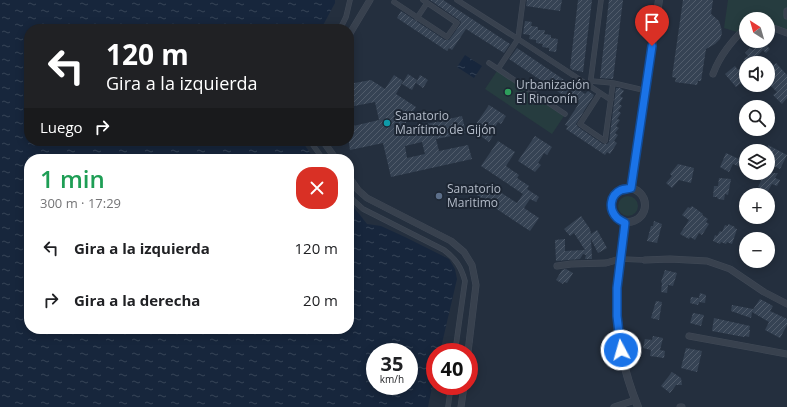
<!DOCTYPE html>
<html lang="es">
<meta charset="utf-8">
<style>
:root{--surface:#fff;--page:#f6f6f6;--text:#202124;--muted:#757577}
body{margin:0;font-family:"Open Sans",sans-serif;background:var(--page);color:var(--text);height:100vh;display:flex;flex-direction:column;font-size:15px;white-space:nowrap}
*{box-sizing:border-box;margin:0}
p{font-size:13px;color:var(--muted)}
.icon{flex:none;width:22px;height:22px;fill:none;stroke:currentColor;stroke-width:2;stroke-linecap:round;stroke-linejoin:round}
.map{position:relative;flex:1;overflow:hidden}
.panel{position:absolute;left:24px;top:154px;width:330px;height:180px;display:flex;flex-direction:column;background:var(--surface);border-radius:16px;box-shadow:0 2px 10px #0003}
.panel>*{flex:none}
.top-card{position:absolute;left:24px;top:24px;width:330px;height:122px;border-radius:16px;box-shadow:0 2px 10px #0003;background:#202124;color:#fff;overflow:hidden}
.needle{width:26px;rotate:323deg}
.buttons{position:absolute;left:739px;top:12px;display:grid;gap:8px}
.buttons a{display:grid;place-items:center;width:36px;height:36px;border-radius:50%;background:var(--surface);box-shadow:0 2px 10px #0003;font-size:20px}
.speed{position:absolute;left:366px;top:343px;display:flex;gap:8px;font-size:20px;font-weight:700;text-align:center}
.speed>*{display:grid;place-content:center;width:52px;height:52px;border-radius:50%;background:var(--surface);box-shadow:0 2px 10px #0003;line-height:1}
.speed small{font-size:10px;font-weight:400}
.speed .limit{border:6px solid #d22;background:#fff;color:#111}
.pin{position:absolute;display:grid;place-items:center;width:34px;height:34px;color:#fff;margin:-41px -17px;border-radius:50% 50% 50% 0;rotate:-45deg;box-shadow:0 0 4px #0007}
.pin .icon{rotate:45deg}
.me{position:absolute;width:44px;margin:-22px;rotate:354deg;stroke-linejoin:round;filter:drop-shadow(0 0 3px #0008)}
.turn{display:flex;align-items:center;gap:14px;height:84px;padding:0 16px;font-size:18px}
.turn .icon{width:52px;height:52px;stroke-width:2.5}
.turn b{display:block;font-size:28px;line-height:34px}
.then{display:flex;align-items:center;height:38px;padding:0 16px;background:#0003;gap:8px;font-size:15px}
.round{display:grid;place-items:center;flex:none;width:42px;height:42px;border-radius:16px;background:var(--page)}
.headline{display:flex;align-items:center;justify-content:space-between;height:68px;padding:0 16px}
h1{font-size:24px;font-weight:600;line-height:30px;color:#1e9e55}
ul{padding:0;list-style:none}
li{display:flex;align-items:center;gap:12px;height:52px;padding:0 16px}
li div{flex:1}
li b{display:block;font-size:15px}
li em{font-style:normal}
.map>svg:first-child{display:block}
.green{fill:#263c3f}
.water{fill:url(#water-ripples);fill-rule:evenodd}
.building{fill:url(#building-hatch);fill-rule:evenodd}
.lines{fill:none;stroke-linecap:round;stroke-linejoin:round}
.pedestrian-casing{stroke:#414a57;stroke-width:5.5}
.minor-casing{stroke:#414a57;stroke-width:7}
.tertiary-casing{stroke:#414a57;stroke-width:8}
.pedestrian{stroke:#38414e;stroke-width:4.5}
.minor{stroke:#38414e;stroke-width:6}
.tertiary{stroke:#38414e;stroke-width:7}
.route-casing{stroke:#114b97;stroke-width:10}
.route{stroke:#1a73e8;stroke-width:7}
.leisure-dot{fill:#2e9e5b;stroke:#1d2633;stroke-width:1.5}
.culture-dot{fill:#0f9aa8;stroke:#1d2633;stroke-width:1.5}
.service-dot{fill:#5c6f8a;stroke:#1d2633;stroke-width:1.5}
.labels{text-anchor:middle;stroke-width:4;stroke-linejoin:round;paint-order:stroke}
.poi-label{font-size:12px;fill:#b4bcc9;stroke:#1d2633;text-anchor:start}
</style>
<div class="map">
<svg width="787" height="407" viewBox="0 0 787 407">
<defs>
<pattern id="water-ripples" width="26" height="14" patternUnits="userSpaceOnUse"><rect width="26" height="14" fill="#17263c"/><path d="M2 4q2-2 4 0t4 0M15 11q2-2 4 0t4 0" fill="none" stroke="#364457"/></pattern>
<pattern id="building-hatch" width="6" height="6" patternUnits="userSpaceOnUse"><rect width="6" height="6" fill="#364354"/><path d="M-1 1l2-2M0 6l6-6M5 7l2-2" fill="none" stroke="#515c6b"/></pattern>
</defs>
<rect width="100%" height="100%" fill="#242f3e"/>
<path class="green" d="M728,0h59v33l-19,-7v-7h-22v8l-6,6 -16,-5z
M497,71l67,45 -12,18 -67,-45z
M618 206a10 10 0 1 1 20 0a10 10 0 1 1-20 0Z"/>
<path class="water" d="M0,0h335v3l-14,26h-292v112h273l12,18h-285v170h320v-127l11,13 7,9 14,2 24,11 44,22 6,10 2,10 -17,73h-5v21l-7,34h-428zM375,352h34v34h-34z
M465,55l17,11 -8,12 -17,-11z"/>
<path class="building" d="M430,0h13l67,44 -6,9 -38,-24 -14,21 -3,-2 -2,3 -50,-33 4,-7 44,29h4l11,-15 1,-3 -2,-2z
M527,0h35l-2,11 -34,-5z
M578,0h14l-9,72 -10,-2 -3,-2z
M609,0h14l-10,79 -13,-1z
M683,0h30l-2,14 8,7 2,6 1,6 -2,6 -5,5 -9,5 -5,32h-3l-1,4 -22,-3 1,-4 -4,-1z
M525,21l7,1 -1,4 7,1v3h7l-1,4 7,1v3l7,1 -2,13 -7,-1v-3l-7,-1 1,-3 -7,-1v-3l-7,-1 1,-4 -7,-1z
M762,41h10l-5,5 3,3 -4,4 -3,-3 -9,9 3,4h-9l-4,-4 4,-3 -3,-3 5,-5 3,2z
M517,48l68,46 3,-3 6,4 -18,29 2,3 25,17h4l2,-2 7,-54h4l4,3 -4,5 3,2 -4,6 3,2 -4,5 3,2 -4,6 3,1 -4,6 3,2 -4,5 3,2 -4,6 3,2 -7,11 -3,-2 -2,3 -39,-26 2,-3 -3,-1 13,-20 -69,-46z
M776,63l11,12v23l-5,6 -9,-9 4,-3 -9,-9v-10l2,-1 -2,-2z
M735,66l3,4 1,-1 7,8v2l-10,8 -11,-13z
M408,74l9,6 -5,10 -10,-6z
M394,75l9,6 -7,13 20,13 -15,23 61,-14 4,17 -30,6 3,12 29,-6 4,14 -81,18 -8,-34 -33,7 -1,-6v-17l30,-7 -4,-18 -26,5v-23l22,-4 14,9zM422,142l3,12 -18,4 -2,-12z
M420,75l8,5 -5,8 -7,-5z
M489,105l17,11 -5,8 -3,-2 -6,10 2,2 -5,8 -17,-12z
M535,136l17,11 -5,8 -3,-2 -6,10 3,2 -6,7 -17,-11z
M498,141l17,11 -9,14 13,9 -2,3 12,8 -2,3 12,8 -3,5 -6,-3 -6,9 15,10 -9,13 -53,-35 9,-13 31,20 6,-9 -42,-28z
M768,145l19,10 -7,14 -12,-6z
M726,153l15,7 -3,6 -5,-2 -4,8 -9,-5z
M678,164l16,4 -3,15 -12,-3 -7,8 -6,-5 6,-7 -2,-2z
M765,173h13l-3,5 5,2 -3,6 -5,-2 -4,7 -10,-4z
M719,178l12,1 -3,16 -3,-1 -1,6 -6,-1 -1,-2h-4l1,-11h4z
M692,206l11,8 -1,1 6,4 -2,3 3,2 -7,11 -3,-2 -4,7 -5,-3 -1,2 -9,-5 9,-14 -7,-5 6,-8 2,1z
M581,216l9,13 1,5 6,-4 10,18 -9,5 -7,-14 1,20h-7l1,-4 -3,-1 -3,5 -24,2 -1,-21 10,-1v12l20,-1 -11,-17 -4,3 -6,-7z
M654,221l8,3 -5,19 -10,-2 4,-15h2z
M728,224l7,3 -1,1 3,1 -5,15 -5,-2 -1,2 -5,-2 -1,2 -7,-3 2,-6 2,1 3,-5 2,1 3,-7 3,1z
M566,269l7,4 -6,10 -3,-1 -1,2 -7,-4 6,-10z
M665,270l12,3 -4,13 -5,-1 -1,8 -6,-1 1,-9 -1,-1z
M700,293l6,2 -1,8 -6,-1 -1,3 -8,-2 1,-6 8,1z
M760,299l13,7 -3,5 17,8v6l-7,13 -15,-8 4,-8 -17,-10 -1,6 -20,-7 1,-6 21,4 -1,2z
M656,301l6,1 -3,18 -8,-2z
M693,313l11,2 -3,11 -11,-3z
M714,318l36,8 -1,4h1l-1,7 -4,-1 -1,1 -32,-6z
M653,336l10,2 -3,12 5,1 -1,7 -14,-2 1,-6 -8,-2 2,-9 7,1z
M686,348l16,3 -5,21 -16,-4z
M672,372l9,6 1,7h-6l-6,8 -9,-7z"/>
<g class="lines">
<g class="pedestrian-casing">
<path id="pedestrian" d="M457,0l61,39 93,61
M394,2l53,35 10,-14 -34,-23
M417,18l10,-15
M340,29l6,-12 4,-17
M489,63l76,51
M498,69l20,-30 5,-39
M591,81l22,2 26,6
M590,86l11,-86
M600,93l-20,31 25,17 8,-58
M310,141l13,18
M349,194l4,6 10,9 81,41c12,9 17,17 21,31l-10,71
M620,259l25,1
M448,407l3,-21"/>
</g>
<g class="minor-casing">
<path id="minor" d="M787,11v5
M768,26l19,7
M349,35l21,-35
M713,74c7,-19 19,-33 33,-47
M323,141l13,18
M349,177l9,13 9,8 84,43 13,11 8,13 4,20 -8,67
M645,260l25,-1 37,2 23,8 34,23 23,12
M557,266l14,-2 35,-1 14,-4
M689,336l98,18
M461,407l3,-21
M614,407l21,-7
M680,407h2"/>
</g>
<g class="tertiary-casing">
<path id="tertiary" d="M611 205a17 17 0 1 1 34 0a17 17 0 1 1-34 0Z
M631,188l28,-188
M625,223c-3,21 -6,42 -8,64 -3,40 6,83 21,120"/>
</g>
<use href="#pedestrian" class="pedestrian"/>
<use href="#minor" class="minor"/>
<use href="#tertiary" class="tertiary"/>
</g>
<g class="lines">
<g class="route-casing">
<path id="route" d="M621,350l-4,-34v-28l8,-65c-3,-2 -6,-3 -8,-5 -9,-9 -7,-23 4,-28 3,-1 6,-1 10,-2l21,-142"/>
</g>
<use href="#route" class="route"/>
</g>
<circle class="leisure-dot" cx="508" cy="92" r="4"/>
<circle class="culture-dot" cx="387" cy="123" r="4"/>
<circle class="service-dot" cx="439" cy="196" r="4"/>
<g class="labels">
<g class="poi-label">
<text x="516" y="89">Urbanización<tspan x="516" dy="14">El Rinconín</tspan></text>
<text x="395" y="120">Sanatorio<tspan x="395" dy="14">Marítimo de Gijón</tspan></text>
<text x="447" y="193">Sanatorio<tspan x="447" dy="14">Maritimo</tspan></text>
</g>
</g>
</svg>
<div class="buttons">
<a><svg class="needle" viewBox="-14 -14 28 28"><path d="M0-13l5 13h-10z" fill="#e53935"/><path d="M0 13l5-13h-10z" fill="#757577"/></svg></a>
<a><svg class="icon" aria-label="sound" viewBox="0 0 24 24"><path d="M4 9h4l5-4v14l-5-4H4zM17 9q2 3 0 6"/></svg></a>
<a><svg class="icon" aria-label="search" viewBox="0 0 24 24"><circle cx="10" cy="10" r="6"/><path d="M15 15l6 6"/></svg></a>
<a><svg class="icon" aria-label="layers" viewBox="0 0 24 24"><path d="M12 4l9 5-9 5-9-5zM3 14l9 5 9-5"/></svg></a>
<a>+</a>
<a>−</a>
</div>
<div class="speed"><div>35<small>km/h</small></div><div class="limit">40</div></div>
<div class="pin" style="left:652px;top:46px;background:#d93025"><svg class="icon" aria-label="arrive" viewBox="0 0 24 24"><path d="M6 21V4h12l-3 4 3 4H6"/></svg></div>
<svg class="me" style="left:621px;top:350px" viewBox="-20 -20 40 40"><circle r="17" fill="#1a73e8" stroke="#fff" stroke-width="3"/><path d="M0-11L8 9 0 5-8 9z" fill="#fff"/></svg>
<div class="top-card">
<div class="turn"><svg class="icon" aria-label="left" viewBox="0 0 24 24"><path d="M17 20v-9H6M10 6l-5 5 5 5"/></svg><div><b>120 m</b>Gira a la izquierda</div></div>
<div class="then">Luego<svg class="icon" aria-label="right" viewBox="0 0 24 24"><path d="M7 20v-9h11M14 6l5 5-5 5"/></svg></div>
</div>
<section class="panel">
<div class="headline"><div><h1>1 min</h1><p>300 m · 17:29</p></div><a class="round" style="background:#d93025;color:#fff"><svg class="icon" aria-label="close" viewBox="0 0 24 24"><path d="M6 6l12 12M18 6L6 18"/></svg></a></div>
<ul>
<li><svg class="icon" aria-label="left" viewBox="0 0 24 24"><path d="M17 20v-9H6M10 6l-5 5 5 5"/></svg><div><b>Gira a la izquierda</b></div><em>120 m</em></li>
<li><svg class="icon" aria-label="right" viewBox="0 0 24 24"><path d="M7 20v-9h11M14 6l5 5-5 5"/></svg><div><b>Gira a la derecha</b></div><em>20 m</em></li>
</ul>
</section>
</div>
